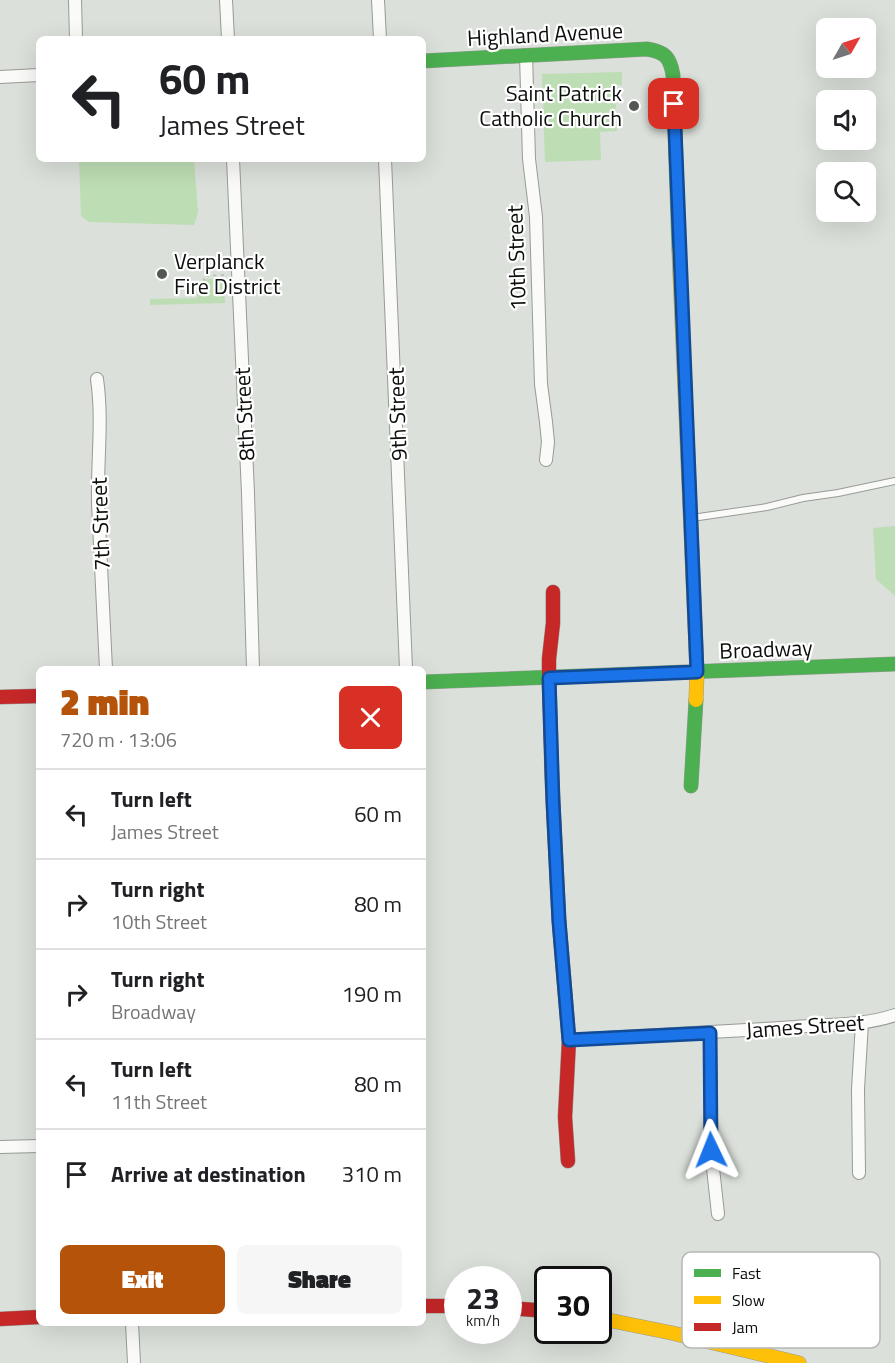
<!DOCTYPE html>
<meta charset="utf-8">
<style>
:root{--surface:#fff;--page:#f6f6f6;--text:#202124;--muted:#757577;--line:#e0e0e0;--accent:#b45309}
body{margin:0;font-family:"Titillium Web",sans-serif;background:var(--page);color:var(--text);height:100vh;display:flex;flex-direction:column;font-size:22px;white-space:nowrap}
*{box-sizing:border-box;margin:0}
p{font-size:20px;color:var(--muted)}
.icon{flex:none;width:33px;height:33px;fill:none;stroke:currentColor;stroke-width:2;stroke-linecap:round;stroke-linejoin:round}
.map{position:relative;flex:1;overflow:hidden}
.drawer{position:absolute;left:36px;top:666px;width:390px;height:660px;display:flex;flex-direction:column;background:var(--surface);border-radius:9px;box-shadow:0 6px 24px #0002}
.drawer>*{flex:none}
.hud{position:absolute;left:36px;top:36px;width:390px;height:126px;border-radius:9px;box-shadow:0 6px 24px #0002;background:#fff;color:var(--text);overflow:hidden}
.needle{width:39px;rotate:51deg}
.tools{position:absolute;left:816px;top:18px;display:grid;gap:12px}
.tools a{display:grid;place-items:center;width:60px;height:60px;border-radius:9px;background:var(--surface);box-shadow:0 6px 24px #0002;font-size:30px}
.speed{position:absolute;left:444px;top:1266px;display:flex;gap:12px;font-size:30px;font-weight:700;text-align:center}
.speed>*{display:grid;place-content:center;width:78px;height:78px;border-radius:50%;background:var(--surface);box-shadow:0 6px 24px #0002;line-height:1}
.speed small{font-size:15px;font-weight:400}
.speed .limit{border:3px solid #111;border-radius:9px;background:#fff;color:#111}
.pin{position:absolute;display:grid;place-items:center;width:51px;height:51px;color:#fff;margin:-26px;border-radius:12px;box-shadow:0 3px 9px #0006}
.me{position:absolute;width:66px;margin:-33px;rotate:358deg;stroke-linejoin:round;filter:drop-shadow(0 0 4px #0008)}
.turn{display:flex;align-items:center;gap:21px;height:126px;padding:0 24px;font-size:27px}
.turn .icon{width:78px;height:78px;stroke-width:2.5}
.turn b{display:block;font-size:42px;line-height:51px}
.round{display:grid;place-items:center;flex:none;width:63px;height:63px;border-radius:9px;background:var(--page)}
.head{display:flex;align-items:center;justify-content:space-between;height:102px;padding:0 24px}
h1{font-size:36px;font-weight:800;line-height:45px;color:var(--accent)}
.action{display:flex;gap:12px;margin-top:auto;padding:12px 24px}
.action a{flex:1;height:69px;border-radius:9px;background:var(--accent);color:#fff;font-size:24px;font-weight:800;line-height:69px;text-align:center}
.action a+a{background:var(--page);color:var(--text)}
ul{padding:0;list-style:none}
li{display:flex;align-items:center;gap:18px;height:90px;padding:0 24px;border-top:2px solid var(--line)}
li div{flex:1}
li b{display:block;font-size:22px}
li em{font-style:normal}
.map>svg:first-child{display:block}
.green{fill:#bdddb4}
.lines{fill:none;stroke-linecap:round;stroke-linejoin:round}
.lane-casing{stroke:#979b96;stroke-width:8}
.street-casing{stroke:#979b96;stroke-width:14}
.fast-casing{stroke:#979b96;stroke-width:15}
.slow-casing{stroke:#979b96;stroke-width:15}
.jam-casing{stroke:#979b96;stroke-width:15}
.path{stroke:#bdbebc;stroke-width:2;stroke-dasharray:3 4.5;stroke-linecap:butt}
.lane{stroke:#fafaf9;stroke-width:6}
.street{stroke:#fafaf9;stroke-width:12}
.fast{stroke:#4caf50;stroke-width:14}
.slow{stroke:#ffc107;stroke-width:14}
.jam{stroke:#c62828;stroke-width:14}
.route-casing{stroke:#114b97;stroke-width:15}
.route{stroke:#1a73e8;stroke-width:10}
.poi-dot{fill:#545853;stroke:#fff;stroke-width:2}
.labels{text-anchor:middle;stroke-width:4.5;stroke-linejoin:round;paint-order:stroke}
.street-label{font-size:22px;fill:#0b0e0a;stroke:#fff}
.poi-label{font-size:22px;fill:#0b0e0a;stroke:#fff;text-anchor:end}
.key{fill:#fff;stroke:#b6b7b6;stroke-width:1.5}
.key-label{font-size:16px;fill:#0b0e0a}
</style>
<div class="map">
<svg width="895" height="1363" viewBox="0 0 895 1363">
<rect width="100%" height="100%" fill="#dbe0da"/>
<path class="green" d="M622,72v13h-7l2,46 -17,1 1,28 -56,2 -3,-88z
M79,159h115l4,53 -4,13 -105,-3 -8,-6z
M205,279h19l1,24 -75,2v-6l47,-1v-10h4l4,-4z
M895,526v70l-19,-17 -3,-51z"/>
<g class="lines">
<g class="lane-casing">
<path id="lane" d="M692,518l75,-11 36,-9 35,-5 57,-12"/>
</g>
<g class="street-casing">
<path id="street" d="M75,0l1,39
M226,0l2,39
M378,0l2,39
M526,55l3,104 7,58 5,167 5,38 2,20 -2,18
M0,77l39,-2
M233,159l15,334 5,176
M385,159l21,510
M97,379c6,41 0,83 1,125l8,165
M710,1033l1,117 7,64
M569,1040c76,-5 151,-8 226,-13 34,-3 68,-1 100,-12
M0,1147l39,-1
M859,1173l-1,-84 4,-66
M132,1323l2,40"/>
</g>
<g class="fast-casing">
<path id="fast" d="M423,61l224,-12c18,3 23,8 26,26l6,175
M423,682l472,-18
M691,786l5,-86"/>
</g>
<g class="slow-casing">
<path id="slow" d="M679,250l18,422 -1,28
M598,1318l74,15 127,30"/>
</g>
<g class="jam-casing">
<path id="jam" d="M553,592v31l-4,36v19l3,103 7,140 10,119 -4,77 3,44
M0,697l39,-1
M423,1306h35
M508,1308l40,3
M0,1319l39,-2"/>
</g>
<path class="path" d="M197,283l7,-1v-6l22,-1"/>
<use href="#lane" class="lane"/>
<use href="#street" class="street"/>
<use href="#fast" class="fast"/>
<use href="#slow" class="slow"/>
<use href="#jam" class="jam"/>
</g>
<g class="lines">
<g class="route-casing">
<path id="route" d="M674,104l23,568 -148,6 4,124 6,119 10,119 141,-7 1,117"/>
</g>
<use href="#route" class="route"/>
</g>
<g class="poi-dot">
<circle cx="634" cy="106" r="6"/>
<circle cx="162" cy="274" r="6"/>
</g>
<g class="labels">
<g class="street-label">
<text transform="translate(545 34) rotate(-3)" y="8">Highland Avenue</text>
<text transform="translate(516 258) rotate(-92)" y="8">10th Street</text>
<text transform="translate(244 414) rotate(-93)" y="8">8th Street</text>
<text transform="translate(397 414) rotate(-92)" y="8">9th Street</text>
<text transform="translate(100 524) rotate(-92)" y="8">7th Street</text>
<text transform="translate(766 649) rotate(-2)" y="8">Broadway</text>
<text transform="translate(805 1026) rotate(-4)" y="8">James Street</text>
</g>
<g class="poi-label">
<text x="622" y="101">Saint Patrick<tspan x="622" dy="25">Catholic Church</tspan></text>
<text x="174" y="269" text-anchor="start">Verplanck<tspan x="174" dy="25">Fire District</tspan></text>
</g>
</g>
<rect x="682" y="1252" width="198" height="96" rx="9" class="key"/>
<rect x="694" y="1269" width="27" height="8" fill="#4caf50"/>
<rect x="694" y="1296" width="27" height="8" fill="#ffc107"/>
<rect x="694" y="1323" width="27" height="8" fill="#c62828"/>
<g class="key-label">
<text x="732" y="1279">Fast</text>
<text x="732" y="1306">Slow</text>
<text x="732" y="1333">Jam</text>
</g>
</svg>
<div class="tools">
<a><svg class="needle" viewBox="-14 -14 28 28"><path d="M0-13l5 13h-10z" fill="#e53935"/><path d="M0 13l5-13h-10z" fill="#757577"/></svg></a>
<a><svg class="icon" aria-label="sound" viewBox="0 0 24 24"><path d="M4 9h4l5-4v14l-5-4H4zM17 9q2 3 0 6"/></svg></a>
<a><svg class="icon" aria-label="search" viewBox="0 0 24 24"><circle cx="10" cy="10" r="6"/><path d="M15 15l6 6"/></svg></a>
</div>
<div class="speed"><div>23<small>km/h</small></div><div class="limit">30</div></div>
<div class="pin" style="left:674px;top:104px;background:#d93025"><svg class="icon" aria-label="arrive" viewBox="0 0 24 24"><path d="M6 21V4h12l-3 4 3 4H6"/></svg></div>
<svg class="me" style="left:711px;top:1150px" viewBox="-20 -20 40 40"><path d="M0-17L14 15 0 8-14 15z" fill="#1a73e8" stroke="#fff" stroke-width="4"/></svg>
<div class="hud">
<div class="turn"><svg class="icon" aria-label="left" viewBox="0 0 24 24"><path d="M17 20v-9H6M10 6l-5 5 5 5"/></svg><div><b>60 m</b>James Street</div></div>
</div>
<section class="drawer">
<div class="head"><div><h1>2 min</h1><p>720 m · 13:06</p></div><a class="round" style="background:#d93025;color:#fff"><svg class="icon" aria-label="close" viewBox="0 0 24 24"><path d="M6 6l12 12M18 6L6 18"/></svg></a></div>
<ul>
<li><svg class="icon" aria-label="left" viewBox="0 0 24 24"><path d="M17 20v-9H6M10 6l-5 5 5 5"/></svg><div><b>Turn left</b><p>James Street</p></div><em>60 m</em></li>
<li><svg class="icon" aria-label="right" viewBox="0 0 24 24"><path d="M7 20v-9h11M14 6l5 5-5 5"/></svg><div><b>Turn right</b><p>10th Street</p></div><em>80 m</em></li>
<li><svg class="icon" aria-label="right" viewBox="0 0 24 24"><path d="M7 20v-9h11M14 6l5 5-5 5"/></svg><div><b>Turn right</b><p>Broadway</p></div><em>190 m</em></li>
<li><svg class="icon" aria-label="left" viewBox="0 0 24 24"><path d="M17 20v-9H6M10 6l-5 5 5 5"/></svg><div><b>Turn left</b><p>11th Street</p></div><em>80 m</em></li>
<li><svg class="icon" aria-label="arrive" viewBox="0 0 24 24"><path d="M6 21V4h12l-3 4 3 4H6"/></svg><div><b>Arrive at destination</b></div><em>310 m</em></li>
</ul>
<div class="action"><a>Exit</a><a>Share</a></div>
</section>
</div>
